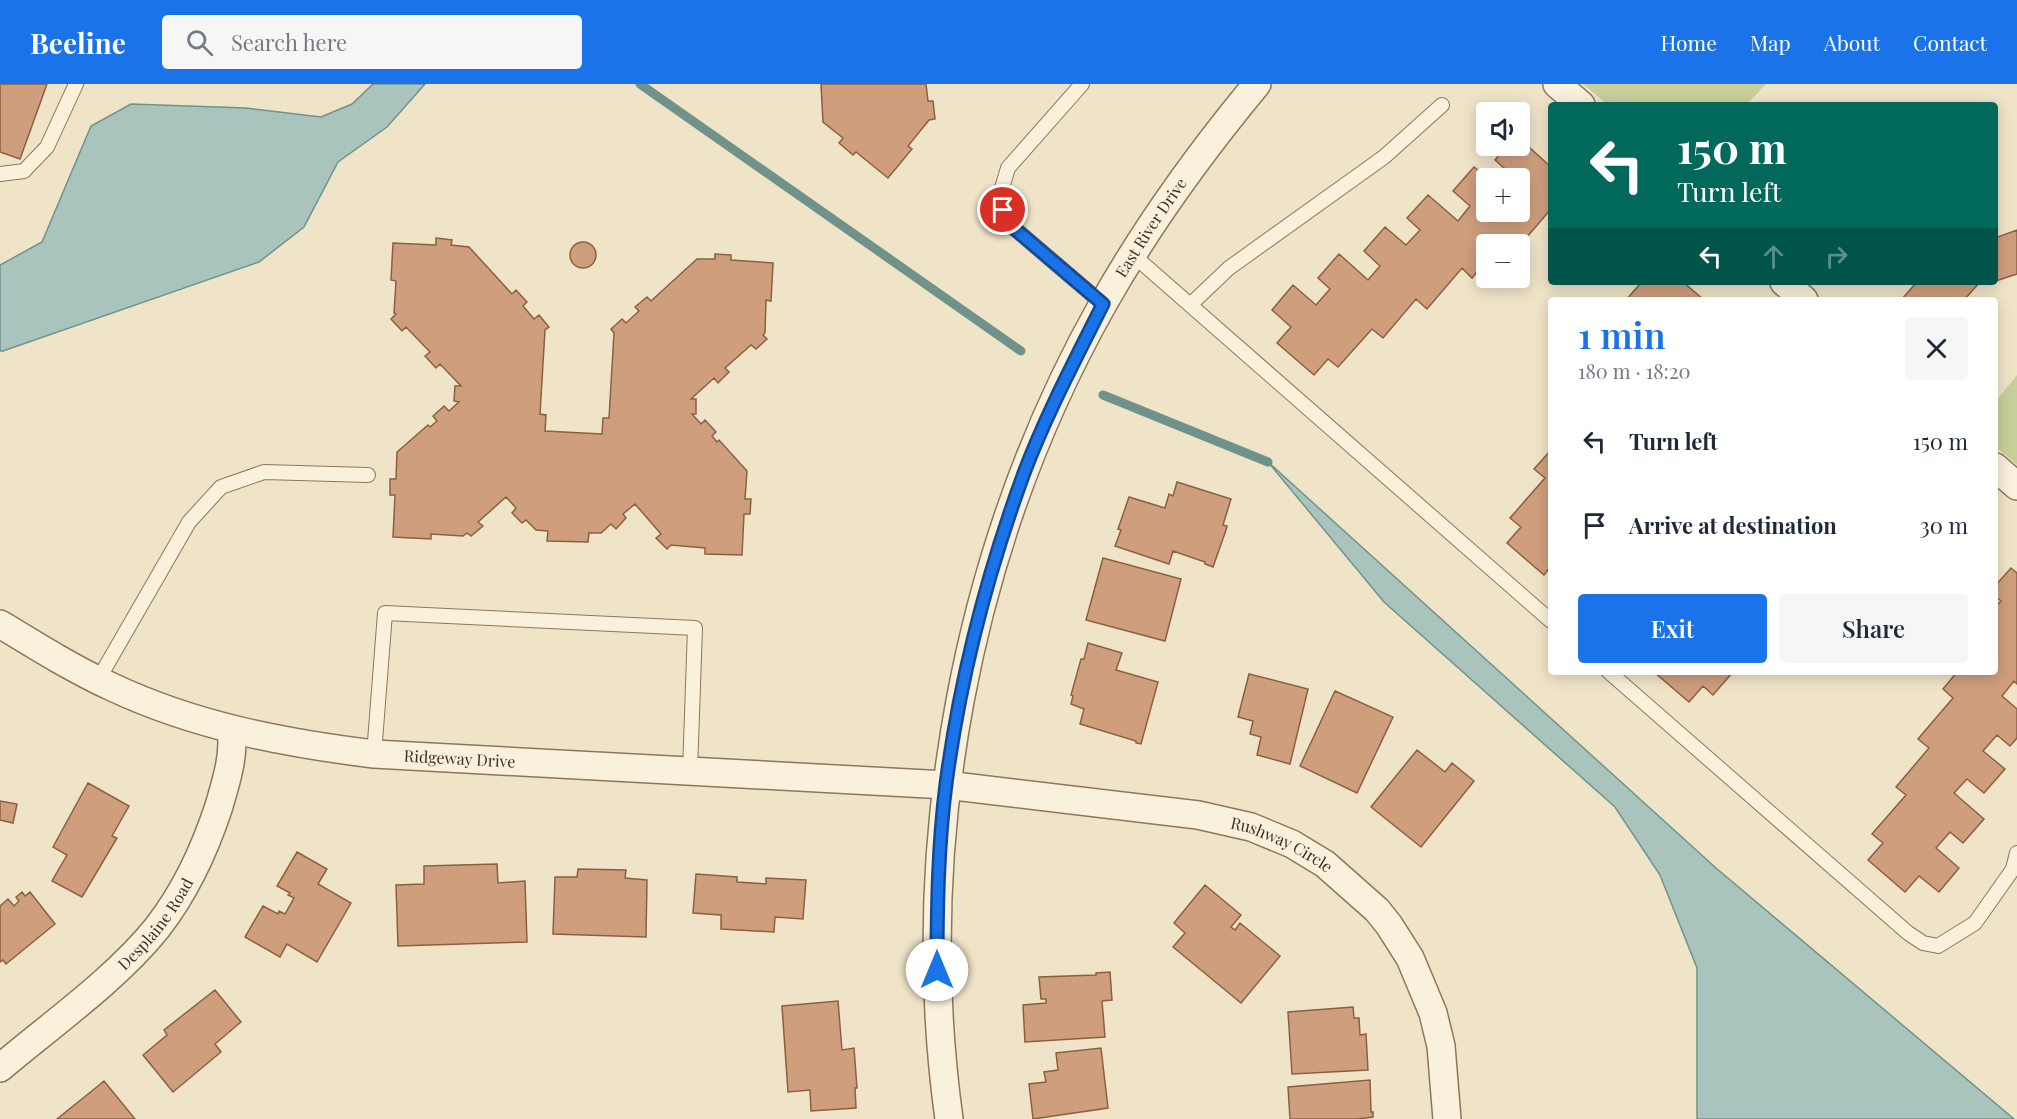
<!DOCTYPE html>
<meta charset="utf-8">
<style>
:root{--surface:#fff;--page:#f6f6f7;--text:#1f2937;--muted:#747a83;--accent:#1a73e8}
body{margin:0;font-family:"Playfair Display",serif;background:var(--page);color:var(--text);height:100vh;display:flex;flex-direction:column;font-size:22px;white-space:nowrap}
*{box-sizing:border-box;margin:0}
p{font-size:20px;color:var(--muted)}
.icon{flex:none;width:33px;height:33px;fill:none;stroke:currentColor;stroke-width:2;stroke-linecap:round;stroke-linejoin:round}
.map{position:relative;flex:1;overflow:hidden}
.sheet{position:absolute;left:1548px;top:213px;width:450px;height:378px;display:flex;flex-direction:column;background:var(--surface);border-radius:6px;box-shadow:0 3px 15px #0003}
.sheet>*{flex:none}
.guide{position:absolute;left:1548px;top:18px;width:450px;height:183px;border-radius:6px;box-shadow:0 3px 15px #0003;background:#00695c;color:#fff;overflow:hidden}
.fabs{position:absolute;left:1476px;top:18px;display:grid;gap:12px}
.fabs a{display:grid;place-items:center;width:54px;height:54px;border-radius:6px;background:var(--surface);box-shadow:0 3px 15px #0003;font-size:30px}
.pin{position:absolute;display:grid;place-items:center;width:51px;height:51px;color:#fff;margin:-26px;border:3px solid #fff;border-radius:50%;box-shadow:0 2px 6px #0007}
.me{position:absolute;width:66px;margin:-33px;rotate:0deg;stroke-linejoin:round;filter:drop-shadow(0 0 4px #0008)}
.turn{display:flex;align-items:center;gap:21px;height:126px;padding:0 30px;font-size:27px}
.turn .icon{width:78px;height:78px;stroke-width:2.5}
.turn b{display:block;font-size:42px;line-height:51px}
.lanes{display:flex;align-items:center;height:57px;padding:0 30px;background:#0003;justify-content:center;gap:30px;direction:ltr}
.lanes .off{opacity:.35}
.round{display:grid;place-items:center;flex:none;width:63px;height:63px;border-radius:6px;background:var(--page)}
.overview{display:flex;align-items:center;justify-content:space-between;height:102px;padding:0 30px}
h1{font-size:36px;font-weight:600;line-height:45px;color:var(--accent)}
.button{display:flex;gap:12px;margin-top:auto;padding:12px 30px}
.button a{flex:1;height:69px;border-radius:6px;background:var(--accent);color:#fff;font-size:24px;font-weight:600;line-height:69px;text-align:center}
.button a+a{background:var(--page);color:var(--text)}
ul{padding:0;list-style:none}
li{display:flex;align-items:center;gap:18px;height:84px;padding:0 30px}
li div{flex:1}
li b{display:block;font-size:22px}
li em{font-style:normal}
header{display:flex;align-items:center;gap:36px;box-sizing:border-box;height:84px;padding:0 30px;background:var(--accent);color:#fff}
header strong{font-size:28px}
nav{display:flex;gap:33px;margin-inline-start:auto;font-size:21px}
.search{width:420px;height:54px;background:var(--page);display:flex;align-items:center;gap:15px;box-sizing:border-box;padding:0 21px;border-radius:6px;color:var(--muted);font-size:22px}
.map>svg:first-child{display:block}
.green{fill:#c9cf9b}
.water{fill:#a9c4bc;stroke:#6f938a;stroke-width:1.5}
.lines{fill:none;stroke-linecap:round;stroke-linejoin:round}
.stream{stroke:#6f938a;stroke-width:9}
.building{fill:#cf9f7d;stroke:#8d5f41;stroke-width:1.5}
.lane-casing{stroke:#8d765c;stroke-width:16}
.street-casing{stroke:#8d765c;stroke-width:30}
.lane{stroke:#faf1dc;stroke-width:14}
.street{stroke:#faf1dc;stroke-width:27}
.route-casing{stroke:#114b97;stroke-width:15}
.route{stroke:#1a73e8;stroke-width:10}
.labels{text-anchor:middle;stroke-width:4.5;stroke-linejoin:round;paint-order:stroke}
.street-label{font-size:16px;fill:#3d2e20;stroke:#f7eed8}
</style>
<header>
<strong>Beeline</strong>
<div class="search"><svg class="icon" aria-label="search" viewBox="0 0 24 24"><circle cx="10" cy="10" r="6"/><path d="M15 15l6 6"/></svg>Search here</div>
<nav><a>Home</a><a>Map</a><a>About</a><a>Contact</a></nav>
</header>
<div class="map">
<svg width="2017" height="1035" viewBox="0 0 2017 1035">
<rect width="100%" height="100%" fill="#f0e4c8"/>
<path class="green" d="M1583,0h183l-20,21h-138z
M2017,291v90l-22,-19v-44z"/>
<path class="water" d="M373,0h52l-38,43 -49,35 -34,65 -45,35 -256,89h-3v-86l42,-23 49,-116 40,-22 115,4 75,9 31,-13z
M1268,378l448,406 298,251h-317v-151l-37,-93 -45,-68 -231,-205z"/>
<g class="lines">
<path class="stream" d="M640,0l381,267
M1103,311l165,67"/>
</g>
<path class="building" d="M0,0h47l-27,75 -20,-7z
M821,0h105l2,17h5l2,18 -6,1 -21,26 4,3 -24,29 -32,-26 -3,3 -14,-12 4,-5 -20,-16z
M1520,55l31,28v42l-31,36 -8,-1 -7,-5 -4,5h-15v16l-14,18 -10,-10 -35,41 -11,-10 -33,39 -11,-9 -34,38 -10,-8 -14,16 -37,-32 14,-16 -19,-17 21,-25 23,20 14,-16 -12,-11 21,-24 29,26 12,-14 -16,-15 21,-24 21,18 14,-15 -13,-12 21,-23 30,26 12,-15 -17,-15 21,-24 14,11 -2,34h34v-34h-7l1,-1 -19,-17 12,-14h13z
M2017,146v44l-21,7 -1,-43z
M436,154l16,2 -1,5 18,2 43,47 4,-4 11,12 -4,4 11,13 5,-4 10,12 -4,3 -5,84 6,1 -1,16 57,3 1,-16h6l5,-85 -3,-4 11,-10 4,4 13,-12 -4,-4 12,-10 4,4 46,-42h18v-5l16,1v5l42,3 -2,38 -5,-1 -1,33 -2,2 4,4 -11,10 -5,-4 -26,23 4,4 -11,11 -4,-5 -23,21h5v15h-4l9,10 4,-4 11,12 -4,4 5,6 2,-2 28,31 -2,28h6l-1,15h-6l-2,41 -37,-1v-6l-34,-3 -4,4 -11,-11 5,-4 -26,-30 -12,10 3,4 -10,11 -5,-5 -10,9h-12l-1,9 -41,-1 1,-10 -12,-1 -10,-10 -4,3 -10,-10 4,-5 -10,-11 -28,25 5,4 -12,10 -4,-3 -4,3 -32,-2v5l-38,-2 2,-42h-5v-16h6l1,-27 31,-27 2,2 7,-6 -4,-5 11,-10 5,5 10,-9 -5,-1 1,-15h6l-21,-22 -4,4 -11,-12 5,-4 -24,-25 -4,4 -11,-12 5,-5 -2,-1 2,-32 -5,-1 2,-37 43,2z
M570 171a13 13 0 1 1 26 0a13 13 0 1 1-26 0Z
M1635,198h48l21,18h-78l13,-15z
M1917,198h63l-16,18h-63z
M1551,366v116l-7,9 -37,-32 14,-16 -11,-9 35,-40 -11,-9z
M1177,398l54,17 -8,26 4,1 -1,4 -13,37 -8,-3v-2l-32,-11 -4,13 -54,-18 6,-16 -3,-1 11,-32 36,11 4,-14 4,2z
M1103,474l78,21 -16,62 -79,-21z
M2011,484l6,5v111l-3,-3 -12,15 15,13v29l-7,8 -13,-11 -14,16 22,18 -21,24 -17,-14 -13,14 30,26 -21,24 -13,-11 -14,16 23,20 -20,24 -20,-16 -14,16 -37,-32 15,-17 -11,-9 34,-39 -10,-8 33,-39 -11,-9 35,-41 -10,-9 14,-17h38v-65l6,-6 -6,-5v-10z
M1088,559l34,10 -6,17 42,12 -17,62 -5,-1v-2l-56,-17 4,-15 -13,-5 2,-8 -2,-1 10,-36h3z
M1654,588h79l-20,23 -10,-9 -14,16z
M1249,590l59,15 -18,75 -33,-9 4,-18 -11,-3 3,-13 -15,-4z
M1335,607l58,26 -36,76 -57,-27z
M1417,666l28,22 7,-9 22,18 -53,66 -50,-40z
M88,699l41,23 -17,30 5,2 -35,59 -30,-16 15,-26 -14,-8z
M0,717l17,3 -4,19 -13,-3z
M297,768l30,17 -9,15 33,19 -34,59 -30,-18 -7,13 -35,-20 18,-31 15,8 1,-3 6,3 9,-16 -6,-3 2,-2 -13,-7z
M497,780l1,19 27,-2 2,61 -129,4 -2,-61 28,-1v-18z
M578,785l48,1 -1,8 22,2 -1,57 -93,-3 2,-57h22z
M696,790l41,3v5l29,2v-6l40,2 -3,39 -28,-2 -1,15 -53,-3v-14l-28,-2z
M1205,801l36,30 -10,12 4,3 5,-7 40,33 -39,47 -68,-56 12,-14 -11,-10z
M22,808l3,4 5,-4 25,32 -49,40 -3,-4 -3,2v-56l8,-7 6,7 5,-5 -3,-4z
M1110,888l2,28 -10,1 3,36 -80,5 -2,-37 23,-2v-4h-5l-2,-22 57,-2v-2z
M215,906l26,32 -26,22 6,8 -48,40 -30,-37 24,-20 -3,-5z
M838,917l4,49 12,-2 3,40h-2l1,20 -45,3 -1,-21 -22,2 -6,-86z
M1353,923l1,11h5l1,17 6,-1 2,36 -76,4 -4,-62z
M1101,964l7,60 -75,11 -4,-35 17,-2 -2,-10 14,-2 -2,-17z
M1370,996l1,32h2v5l-15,2h-68l-2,-32z
M104,997l31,38h-78l41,-33z"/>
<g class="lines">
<g class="lane-casing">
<path id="lane" d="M1082,0l-74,84 -9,30 9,25 95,81
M0,90l24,-3 23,-24 29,-63
M1133,171l418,366
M1190,221l39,-37 155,-111 58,-52
M1609,588l299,261 15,10 15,3 37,-23 38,-54 4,-16
M98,596l91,-158 32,-35 43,-15 104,3
M374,670l11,-141 310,15 -5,143"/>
</g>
<g class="street-casing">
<g id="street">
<path d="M1557,0l24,21"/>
<path d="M1784,198l20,18"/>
<path d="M1995,383l22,19"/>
<path id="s1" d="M0,540c36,22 73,45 112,63 83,39 172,56 262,67l572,31 252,30 53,12 41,17 33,20 52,46 12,15 21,33 23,55 8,33 6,73"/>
<path id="s2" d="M0,984c52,-44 115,-88 157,-140 28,-36 48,-79 62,-122 7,-24 16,-52 12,-76"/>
<path id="s3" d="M949,1035c-38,-276 17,-572 154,-815 45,-80 96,-150 154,-220"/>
</g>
</g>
<use href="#lane" class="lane"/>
<use href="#street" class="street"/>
</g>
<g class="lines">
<g class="route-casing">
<path id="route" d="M937,886c0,-62 1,-124 9,-186 14,-106 41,-210 78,-311 22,-58 51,-113 79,-169l-95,-81 -5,-13"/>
</g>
<use href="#route" class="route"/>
</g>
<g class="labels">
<g class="street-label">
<text dy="6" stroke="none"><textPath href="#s3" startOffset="934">East River Drive</textPath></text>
<text dy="6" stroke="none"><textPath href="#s1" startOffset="486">Ridgeway Drive</textPath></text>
<text dy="6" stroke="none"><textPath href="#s1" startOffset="1316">Rushway Circle</textPath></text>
<text dy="6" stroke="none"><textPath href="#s2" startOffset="213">Desplaine Road</textPath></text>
</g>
</g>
</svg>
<div class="fabs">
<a><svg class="icon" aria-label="sound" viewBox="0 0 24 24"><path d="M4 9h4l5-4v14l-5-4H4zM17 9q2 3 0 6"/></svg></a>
<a>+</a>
<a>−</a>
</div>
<div class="pin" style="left:1003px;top:126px;background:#d93025"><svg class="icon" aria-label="arrive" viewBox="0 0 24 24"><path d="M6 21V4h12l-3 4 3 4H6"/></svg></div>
<svg class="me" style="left:937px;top:886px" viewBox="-20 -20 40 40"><circle r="19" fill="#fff"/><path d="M0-13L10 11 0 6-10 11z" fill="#1a73e8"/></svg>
<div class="guide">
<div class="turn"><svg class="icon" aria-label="left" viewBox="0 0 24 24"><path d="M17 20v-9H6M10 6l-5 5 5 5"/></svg><div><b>150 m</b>Turn left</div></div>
<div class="lanes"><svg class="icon" aria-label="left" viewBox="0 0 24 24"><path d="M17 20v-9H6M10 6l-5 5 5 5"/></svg><svg class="icon off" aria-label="ahead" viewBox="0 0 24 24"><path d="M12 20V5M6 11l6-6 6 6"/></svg><svg class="icon off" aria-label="right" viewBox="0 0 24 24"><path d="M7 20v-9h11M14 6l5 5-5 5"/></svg></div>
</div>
<section class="sheet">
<div class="overview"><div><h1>1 min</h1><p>180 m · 18:20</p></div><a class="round"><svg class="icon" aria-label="close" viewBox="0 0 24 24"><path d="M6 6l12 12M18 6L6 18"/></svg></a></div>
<ul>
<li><svg class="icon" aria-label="left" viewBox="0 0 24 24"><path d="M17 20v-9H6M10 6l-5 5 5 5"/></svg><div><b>Turn left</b></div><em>150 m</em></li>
<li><svg class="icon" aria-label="arrive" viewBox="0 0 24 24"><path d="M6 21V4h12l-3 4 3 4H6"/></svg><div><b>Arrive at destination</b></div><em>30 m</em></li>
</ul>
<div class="button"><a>Exit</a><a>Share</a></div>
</section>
</div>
